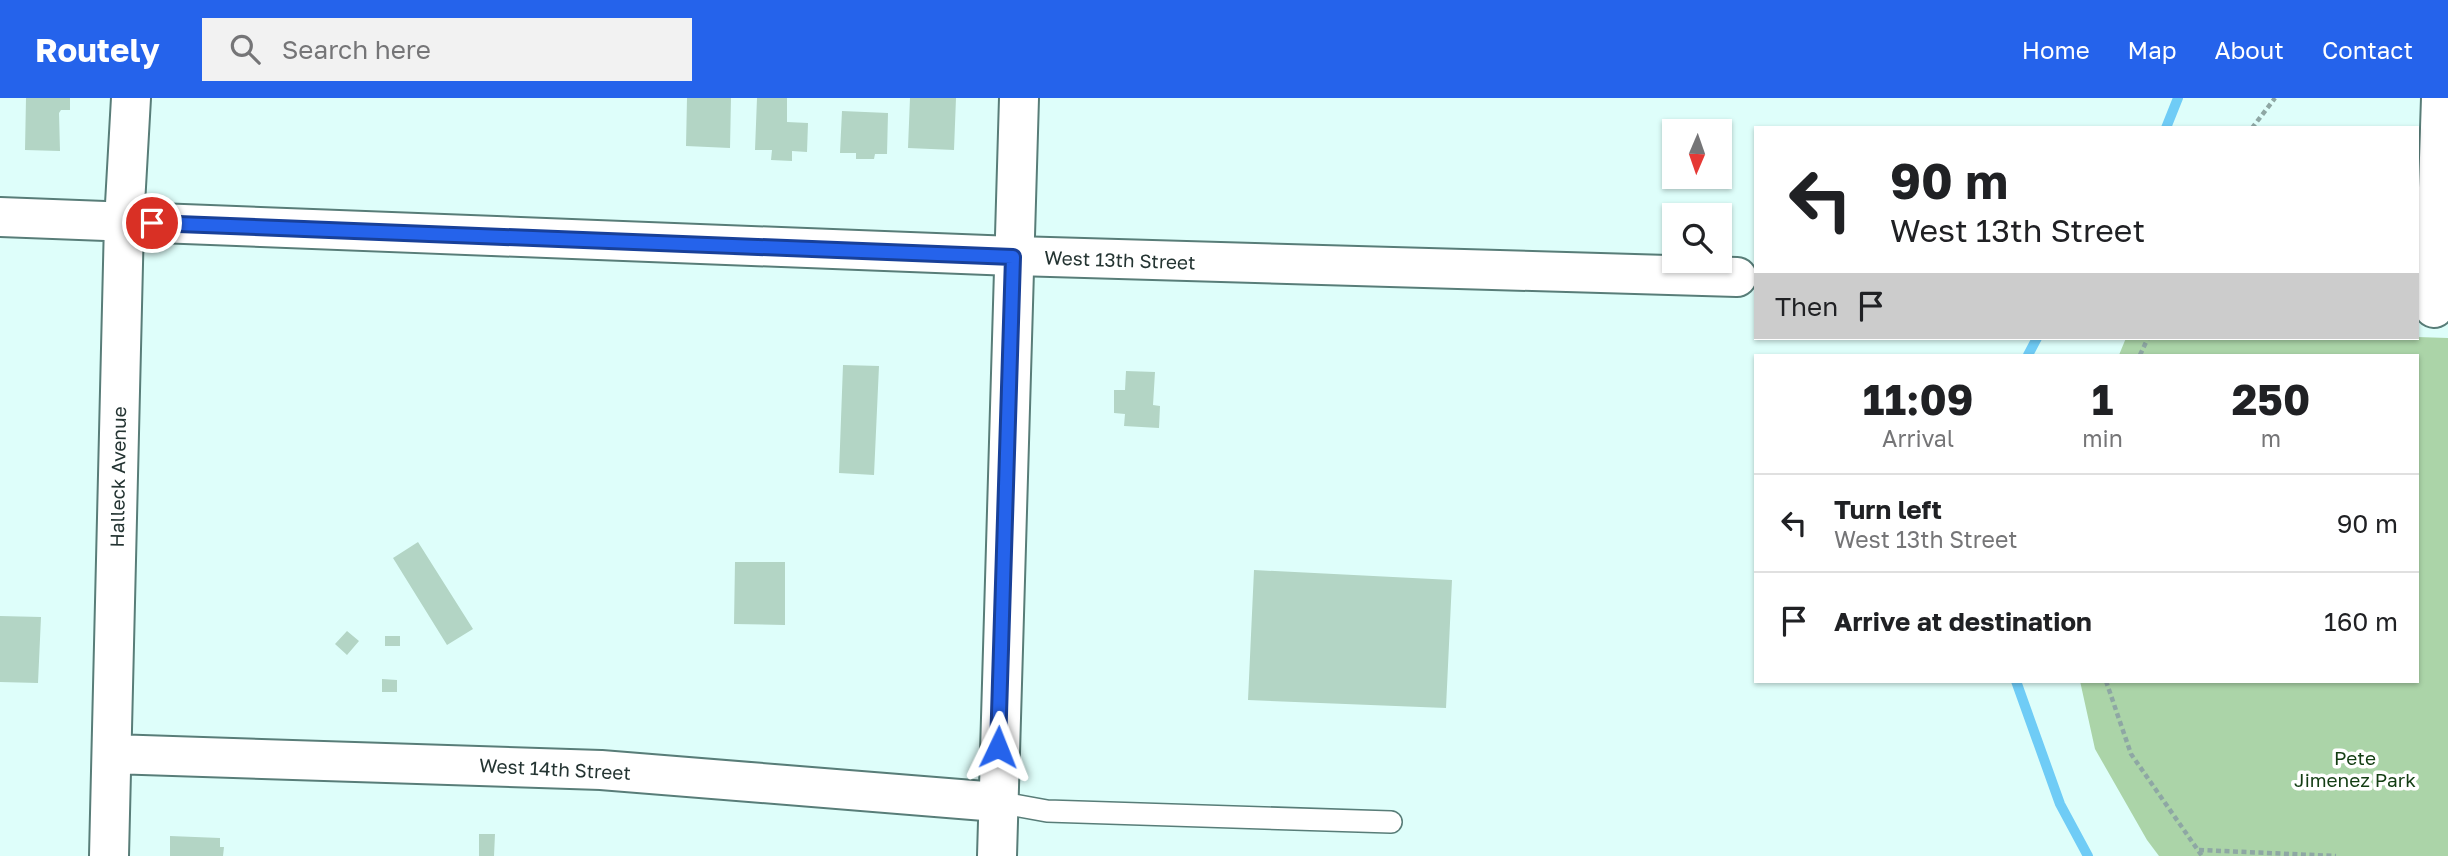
<!DOCTYPE html>
<style>
:root{--surface:#fff;--page:#f2f2f2;--text:#202124;--muted:#757577;--line:#e0e0e0;--accent:#2563eb}
body{margin:0;font-family:"Golos Text",sans-serif;background:var(--page);color:var(--text);height:100vh;display:flex;flex-direction:column;font-size:26px;white-space:nowrap}
*{box-sizing:border-box;margin:0}
p{font-size:23px;color:var(--muted)}
.icon{flex:none;width:38px;height:38px;fill:none;stroke:currentColor;stroke-width:2;stroke-linecap:round;stroke-linejoin:round}
.map{position:relative;flex:1;overflow:hidden}
.side{position:absolute;left:1754px;top:256px;width:665px;height:329px;display:flex;flex-direction:column;background:var(--surface);border-radius:0px;box-shadow:0 2px 5px #0004}
.side>*{flex:none}
.guide{position:absolute;left:1754px;top:28px;width:665px;height:214px;border-radius:0px;box-shadow:0 2px 5px #0004;background:#fff;color:var(--text);overflow:hidden}
.needle{width:46px;rotate:182deg}
.controls{position:absolute;left:1662px;top:21px;display:grid;gap:14px}
.controls a{display:grid;place-items:center;width:70px;height:70px;border-radius:0px;background:var(--surface);box-shadow:0 2px 5px #0004;font-size:35px}
.pin{position:absolute;display:grid;place-items:center;width:60px;height:60px;color:#fff;margin:-30px;border:4px solid #fff;border-radius:50%;box-shadow:0 2px 7px #0007}
.me{position:absolute;width:77px;margin:-38px;rotate:2deg;stroke-linejoin:round;filter:drop-shadow(0 0 5px #0008)}
.turn{display:flex;align-items:center;gap:24px;height:147px;padding:0 21px;font-size:32px}
.turn .icon{width:91px;height:91px;stroke-width:2.5}
.turn b{display:block;font-size:49px;line-height:60px}
.then{display:flex;align-items:center;height:66px;padding:0 21px;background:#0003;gap:14px;font-size:26px}
.eta{display:flex;justify-content:space-evenly;align-items:center;height:119px;text-align:center}
.eta b{font-size:42px;font-weight:700;line-height:49px}
ul{padding:0;list-style:none}
li{display:flex;align-items:center;gap:21px;height:98px;padding:0 21px;border-top:2px solid var(--line)}
li div{flex:1}
li b{display:block;font-size:26px}
li em{font-style:normal}
header{display:flex;align-items:center;gap:42px;box-sizing:border-box;height:98px;padding:0 35px;background:var(--accent);color:#fff}
header strong{font-size:33px}
nav{display:flex;gap:38px;margin-inline-start:auto;font-size:24px}
.search{width:490px;height:63px;background:var(--page);display:flex;align-items:center;gap:18px;box-sizing:border-box;padding:0 24px;border-radius:0px;color:var(--muted);font-size:26px}
.map>svg:first-child{display:block}
.green{fill:#abd4a8}
.lines{fill:none;stroke-linecap:round;stroke-linejoin:round}
.stream{stroke:#6fccf6;stroke-width:10}
.building{fill:#b3d5c5}
.service-casing{stroke:#587d78;stroke-width:24}
.minor-casing{stroke:#587d78;stroke-width:42}
.tertiary-casing{stroke:#587d78;stroke-width:42}
.path{stroke:#8ea7a4;stroke-width:4.5;stroke-dasharray:5 3.5;stroke-linecap:butt}
.service{stroke:#fff;stroke-width:21}
.minor{stroke:#fff;stroke-width:38}
.tertiary{stroke:#fff;stroke-width:38}
.route-casing{stroke:#184099;stroke-width:18}
.route{stroke:#2563eb;stroke-width:12}
.labels{text-anchor:middle;stroke-width:7;stroke-linejoin:round;paint-order:stroke}
.street-label{font-size:19px;fill:#243432;stroke:#fff}
.park-label{font-size:19px;fill:#133d13;stroke:#fff}
</style>
<header>
<strong>Routely</strong>
<div class="search"><svg class="icon" aria-label="search" viewBox="0 0 24 24"><circle cx="10" cy="10" r="6"/><path d="M15 15l6 6"/></svg>Search here</div>
<nav><a>Home</a><a>Map</a><a>About</a><a>Contact</a></nav>
</header>
<div class="map">
<svg width="2448" height="758" viewBox="0 0 2448 758">
<rect width="100%" height="100%" fill="#defefa"/>
<path class="green" d="M2417,239l31,1v518h-289l-12,-16 -52,-91 -15,-68h337v-326h-298l7,-17z"/>
<g class="lines">
<path class="stream" d="M2166,30l12,-30
M2028,257l9,-17
M2016,583l44,123 28,52"/>
</g>
<path class="building" d="M26,0h44v12h-9l-2,3 1,38 -35,-1z
M687,0h44l-1,50 -44,-2z
M757,0h30v24l21,1 -1,29 -15,-1v10l-21,-1 1,-10h-17z
M910,0h46l-2,52 -46,-2z
M842,13l46,2 -1,41h-12l-1,5h-18v-6h-16z
M843,267l36,1 -5,109 -35,-2z
M1126,273l29,1 -2,33 7,1 -1,22 -35,-2 1,-12 -11,-1v-23h11z
M418,444l55,87 -26,16 -54,-87z
M735,464h50v63l-51,-1z
M1254,472l198,10 -6,128 -198,-8z
M0,518l41,1 -3,66 -38,-1z
M347,533l12,10 -12,14 -12,-11z
M385,538h15v10h-15z
M382,581l15,1v12h-15z
M479,736h16l-1,22h-15z
M170,738l50,2v9h4l-1,9h-53z"/>
<g class="lines">
<g class="service-casing">
<path id="service" d="M997,704l50,9 344,11"/>
</g>
<g class="minor-casing">
<path id="minor" d="M0,119l1013,39 724,21
M2434,210l7,-210
M112,656l489,16 396,32
M109,758l15,-634 7,-124"/>
</g>
<g class="tertiary-casing">
<path id="tertiary" d="M997,758l22,-758"/>
</g>
<path class="path" d="M2252,30l23,-30
M2140,257l8,-17
M2106,583l25,73 71,102
M2199,752l137,6"/>
<use href="#service" class="service"/>
<use href="#minor" class="minor"/>
<use href="#tertiary" class="tertiary"/>
</g>
<g class="lines">
<g class="route-casing">
<path id="route" d="M152,125l861,34 -15,490"/>
</g>
<use href="#route" class="route"/>
</g>
<g class="labels">
<g class="street-label">
<text transform="translate(1120 162) rotate(2)" y="7">West 13th Street</text>
<text transform="translate(118 379) rotate(-89)" y="7">Halleck Avenue</text>
<text transform="translate(555 671) rotate(3)" y="7">West 14th Street</text>
</g>
<g class="park-label">
<text x="2355" y="667">Pete<tspan x="2355" dy="22">Jimenez Park</tspan></text>
</g>
</g>
</svg>
<div class="controls">
<a><svg class="needle" viewBox="-14 -14 28 28"><path d="M0-13l5 13h-10z" fill="#e53935"/><path d="M0 13l5-13h-10z" fill="#757577"/></svg></a>
<a><svg class="icon" aria-label="search" viewBox="0 0 24 24"><circle cx="10" cy="10" r="6"/><path d="M15 15l6 6"/></svg></a>
</div>
<div class="pin" style="left:152px;top:125px;background:#d93025"><svg class="icon" aria-label="arrive" viewBox="0 0 24 24"><path d="M6 21V4h12l-3 4 3 4H6"/></svg></div>
<svg class="me" style="left:998px;top:649px" viewBox="-20 -20 40 40"><path d="M0-17L14 15 0 8-14 15z" fill="#2563eb" stroke="#fff" stroke-width="4"/></svg>
<div class="guide">
<div class="turn"><svg class="icon" aria-label="left" viewBox="0 0 24 24"><path d="M17 20v-9H6M10 6l-5 5 5 5"/></svg><div><b>90 m</b>West 13th Street</div></div>
<div class="then">Then<svg class="icon" aria-label="arrive" viewBox="0 0 24 24"><path d="M6 21V4h12l-3 4 3 4H6"/></svg></div>
</div>
<section class="side">
<div class="eta">
<div><b>11:09</b><p>Arrival</p></div>
<div><b>1</b><p>min</p></div>
<div><b>250</b><p>m</p></div>
</div>
<ul>
<li><svg class="icon" aria-label="left" viewBox="0 0 24 24"><path d="M17 20v-9H6M10 6l-5 5 5 5"/></svg><div><b>Turn left</b><p>West 13th Street</p></div><em>90 m</em></li>
<li><svg class="icon" aria-label="arrive" viewBox="0 0 24 24"><path d="M6 21V4h12l-3 4 3 4H6"/></svg><div><b>Arrive at destination</b></div><em>160 m</em></li>
</ul>
</section>
</div>
